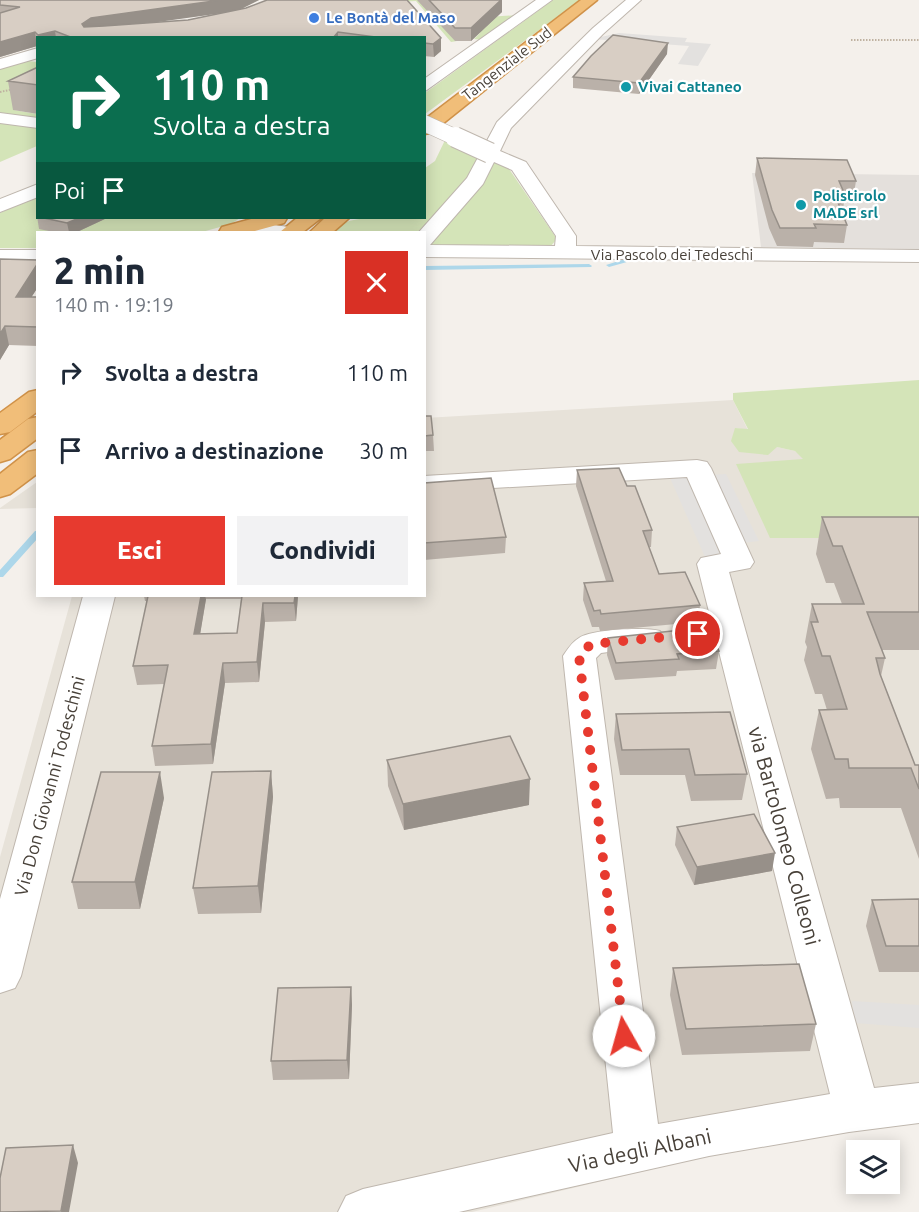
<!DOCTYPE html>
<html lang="it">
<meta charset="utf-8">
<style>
:root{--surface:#fff;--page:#f2f2f3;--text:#1f2937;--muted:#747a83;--accent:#e73a2f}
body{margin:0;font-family:Ubuntu,sans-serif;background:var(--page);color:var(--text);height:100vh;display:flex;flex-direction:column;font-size:22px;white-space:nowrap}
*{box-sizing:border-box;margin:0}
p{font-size:20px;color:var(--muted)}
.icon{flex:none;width:33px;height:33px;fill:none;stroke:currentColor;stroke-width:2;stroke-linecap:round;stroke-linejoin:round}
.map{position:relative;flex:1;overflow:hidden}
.side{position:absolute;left:36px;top:231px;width:390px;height:366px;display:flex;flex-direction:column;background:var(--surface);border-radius:0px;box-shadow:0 3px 15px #0003}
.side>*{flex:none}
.top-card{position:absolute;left:36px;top:36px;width:390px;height:183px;border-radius:0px;box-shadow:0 3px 15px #0003;background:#0b6e4f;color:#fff;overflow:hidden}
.tools{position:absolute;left:846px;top:1140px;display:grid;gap:12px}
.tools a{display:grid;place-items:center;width:54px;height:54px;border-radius:0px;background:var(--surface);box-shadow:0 3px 15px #0003;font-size:30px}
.pin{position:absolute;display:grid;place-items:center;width:51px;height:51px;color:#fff;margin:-26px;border:3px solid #fff;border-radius:50%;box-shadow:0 2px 6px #0007}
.me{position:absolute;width:66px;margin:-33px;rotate:353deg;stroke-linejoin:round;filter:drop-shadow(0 0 4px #0008)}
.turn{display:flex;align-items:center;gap:21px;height:126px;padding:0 18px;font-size:27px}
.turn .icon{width:78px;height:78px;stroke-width:2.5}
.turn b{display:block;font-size:42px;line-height:51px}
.then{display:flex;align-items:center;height:57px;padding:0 18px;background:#0003;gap:12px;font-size:22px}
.round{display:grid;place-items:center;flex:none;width:63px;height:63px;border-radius:0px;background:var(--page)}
.overview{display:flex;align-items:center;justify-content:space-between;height:102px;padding:0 18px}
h1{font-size:36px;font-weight:800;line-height:45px}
.cta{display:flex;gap:12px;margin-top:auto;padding:12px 18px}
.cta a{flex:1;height:69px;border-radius:0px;background:var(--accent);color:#fff;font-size:24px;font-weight:800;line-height:69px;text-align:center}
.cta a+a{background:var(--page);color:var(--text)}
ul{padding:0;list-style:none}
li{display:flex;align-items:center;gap:18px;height:78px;padding:0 18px}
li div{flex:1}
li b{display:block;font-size:22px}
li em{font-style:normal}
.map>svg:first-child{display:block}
.residential{fill:#e7e2d9}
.industrial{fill:#e4e0dc}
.green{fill:#d4e4b8}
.parking{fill:#e3e1df}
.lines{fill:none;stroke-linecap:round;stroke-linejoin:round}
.stream{fill:#add7ea;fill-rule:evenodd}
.minor-casing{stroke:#bfb7ae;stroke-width:2}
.highway-casing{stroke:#d09249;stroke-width:3}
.path{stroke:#bfb2a1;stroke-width:2;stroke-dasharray:1.5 1.5;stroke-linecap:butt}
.minor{fill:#fff;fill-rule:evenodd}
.highway{fill:#f1be79;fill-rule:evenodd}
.minor-bridge-far1-casing{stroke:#bfb7ae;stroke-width:17;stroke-linecap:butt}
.minor-bridge-casing{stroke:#bfb7ae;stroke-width:22;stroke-linecap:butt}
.minor-bridge-far1{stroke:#fff;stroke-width:16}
.minor-bridge{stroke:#fff;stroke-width:20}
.wall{fill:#bab1a9;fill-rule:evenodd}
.shaded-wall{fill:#979089}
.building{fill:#d8cec4;stroke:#979089;stroke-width:1.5}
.route{stroke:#e73a2f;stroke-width:10;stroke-dasharray:0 18}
.shop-dot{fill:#3f7fe0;stroke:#fff;stroke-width:2}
.culture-dot{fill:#0f9aa8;stroke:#fff;stroke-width:2}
.labels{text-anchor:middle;stroke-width:4.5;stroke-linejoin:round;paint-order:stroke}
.far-shop-label{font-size:15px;font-weight:bold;fill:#366cbe;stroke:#fff;text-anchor:start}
.far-street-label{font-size:15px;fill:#484139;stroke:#fff}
.far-culture-label{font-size:15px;font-weight:bold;fill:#0d838f;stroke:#fff;text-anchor:start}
.street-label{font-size:18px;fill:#484139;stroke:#fff}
.near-street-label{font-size:21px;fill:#484139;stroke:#fff}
</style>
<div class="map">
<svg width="919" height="1212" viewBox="0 0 919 1212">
<rect width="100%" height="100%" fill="#f4f0eb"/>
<path class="residential" d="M733,400l15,30 -13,-2 42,19 18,4 124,87v578l-81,9 -366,87h-472v-355l72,-261h352l1,-178z
M37,482v26l-37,1v-1z"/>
<path class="industrial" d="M752,173l167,2v74l-158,-2z"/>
<path class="green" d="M304,0h165l17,17 33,-2 -36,25 -9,-1 6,-6h-30l7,8 -6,1 -35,-41 -39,2z
M553,0h27l-155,114v-21z
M20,60l17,2v36l-23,12 23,4v6l-37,-6v-47z
M0,122l37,6v18l-37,16z
M446,138l61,28 50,73 -9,10 -123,2 -1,-19h-95c18,-20 69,-14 95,-14l1,-50 10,-7z
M37,195l1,23h202l-9,6 -29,8h-164l-1,16h-37v-35z
M919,380v158h-149l-34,-74 67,-5 -8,-8 -18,-4 -9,8 -29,-3 -8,-11 4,-13 13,1 -15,-29v-7z"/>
<path class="parking" d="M619,33l68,5 -2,4 26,2 -13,22 -20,-2 11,-18 -97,-7z
M726,474l33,67 -17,2 -32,-68z
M687,477l37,79 -19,1 -35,-79z
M852,1001l67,4v23l-64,-5z"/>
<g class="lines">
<path class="stream" d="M625,259l3,2 -1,1 -18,5 -3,-2z
M589,264l3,2 -1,1 -167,3v-4z
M35,531h3v7l-35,39h-3v-7z"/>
<g class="minor-casing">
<path id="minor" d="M536,0h16l-128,92v-13z
M626,0h15l-38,34 -92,94 -11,23 26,11 50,74v10l343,4v12l-495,-5v-25h-5l48,-54 30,-56 96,-94zM494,162l18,8 44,66 -1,10 -125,-1 53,-61z
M38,48v10l-38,11v-10z
M0,113l38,5v10l-38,-5z
M38,184v13l-38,15v-13z
M258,223l39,5 3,4h-80l3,-4z
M0,250h38v12h-38z
M697,460l10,2 4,6 43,94 -4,6 -21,4 145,516 45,-5v40l-70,9 -140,24 -250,56h-121l8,-16 17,-7 250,-56 -50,-477c4,-6 9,-14 16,-18 13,-9 66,-11 81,-7l5,7 -5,7 -59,8 -5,5 62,466 172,-30 -133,-530 4,-6 20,-4 -34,-77 -263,15v-16z
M83,596h32l-94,380 -6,12 -15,5v-94z"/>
</g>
<g class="highway-casing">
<path id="highway" d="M581,0h16l-166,133 -7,1v-14z
M255,218h32l-3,5 -33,9h-32l3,-5z
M297,218h24l-18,14h-23z
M325,218h24l-16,14h-23z
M38,390v21l-28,21 -10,2v-21l29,-21z
M38,417v21l-28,21 -10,3v-22l28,-21z
M38,450v23l-28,21 -10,3v-23l28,-22z"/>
</g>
<path class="path" d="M851,40h68
M0,92l14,-3"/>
<use href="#minor" class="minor"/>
<use href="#highway" class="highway"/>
<g class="minor-bridge-far1-casing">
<path id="minor-bridge-far1" d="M424,123l35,16"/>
</g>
<g class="minor-bridge-casing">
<path id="minor-bridge" d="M455,137l35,16"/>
</g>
<use href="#minor-bridge-far1" class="minor-bridge-far1"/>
<use href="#minor-bridge" class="minor-bridge"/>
</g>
<path class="wall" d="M0,0h259l-18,9 200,29v13l-7,6 -10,-1v-18h-386l-1,8 -37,11zM220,13l-32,7 -35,2z
M417,0h85v12l-31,29h-16z
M667,54l-28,40 -66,-6v-11z
M38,67v47l-25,-4 -5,-29z
M757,158l99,23 -3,18 -8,-1 -3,15 5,12 -3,18 -30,-1 -1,5 -36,-1 -8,-18 -14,-53z
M38,215v3h69l-30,14h-23l-15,-3 -2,-13z
M0,259l38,28 -7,10h7v49l-29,-1 -9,15z
M424,416l9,19 1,16h-10z
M577,470l50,16 25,44 -1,17h-2l10,27 41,31 -2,17 -98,9 -1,-4h-7l-9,-27 1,-17 22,-2 -30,-95z
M424,483l82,54 -1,16 -81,7z
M822,517h97v133h-37l3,8 -4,18 34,89h4v94l-18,-51h-61l-1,-10 -13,1 -15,-50 8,-39h8l-5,-16h-7l-11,-34 3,-13 -2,-5 7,-38h30l-8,-21h-8l-10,-29z
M144,596h154l-2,25 -31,1 -6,60 -34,1 -12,81 -58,2 -3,-20 12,-62 -27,1 -4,-19 14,-65h-2zM206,599h35l-4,34 -37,1z
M608,638l111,13 -3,18 -39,2 -1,5 -61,4 -8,-25z
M616,714l131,60 -5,26 -51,1 -6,-26h-65l-6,-36z
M387,760l142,45 -125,25 -16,-44z
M271,771l2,26 -12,116 -63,1 -5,-26z
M164,798l-24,111h-62l-6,-27z
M677,827l95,44 -78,14 -19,-40z
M919,899v73h-40l-13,-46 6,-26z
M673,968l143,56 -6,27 -128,4 -12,-60z
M351,987l1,18 -3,74 -76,1 -2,-19z"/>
<path class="shaded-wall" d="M221,0h38l-22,11 -144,20 -9,7 -2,-14 9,-6z
M501,0h1v12l-31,29v-13z
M55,31l1,7h-18v-3z
M35,32l2,14 -37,11v-15z
M338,32v6h-5z
M441,38v13l-7,6 -1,-13z
M668,43l-1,11 -28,40v-11z
M79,218h28l-30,14h-8l-2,-9z
M38,263v24l-18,28 -4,-18z
M5,326l4,19 -9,15v-26z
M201,596h4l1,3 -9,54 -3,-19z
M295,596h3l-2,25 -2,-18z
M263,603l2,19 -6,60 -2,-20z
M223,663l2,20 -12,81 -2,-20z
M271,771l2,26 -12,116 -3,-27z
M160,772l4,26 -24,111 -5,-27z
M530,779l-1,26 -125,25 -1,-26z
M775,853l-3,18 -78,14 3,-18z
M351,987l1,18 -3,74 -2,-19z
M73,1145l5,18 -9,49h-8z"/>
<path class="building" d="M0,0h221l-130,18 -9,6 2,3 20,-1 84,-6 58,-12 21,-8h140l34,38 -8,6 -9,-1v-5h-41l-45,-6 -5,6h-260l-18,-7 -17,4 -3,-3 -35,10v-29l20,-6 -20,-2z
M429,0h72l-30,28h-16z
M613,35l55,8 -29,40 -66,-6 18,-21z
M38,67v18l-30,-4z
M757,158l90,2 9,21h-17l6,14h-10l12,30 -33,-1 2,4h-36l-8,-18z
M44,218h35l-12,5z
M0,259l38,1v3l-22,34h22v30l-33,-1 -5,8z
M424,416h7l2,19 -9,1z
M619,468l8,18h8l17,44 -9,1 16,43 26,-2 15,33 -99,9 -1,-4 -6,1 -10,-28 29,-2 -36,-111z
M491,478l15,59 -82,6v-60z
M822,517h97v95h-52l18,46h-9l4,16 35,91h4v24l-8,-21h-62l-1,-9h-13l-16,-49 28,-1 -17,-53h-8l-11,-34h7l-6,-18h52l-22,-58h-9z
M148,596h53l-7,38 43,-1 5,-37h53l-1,7h-31l-6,59 -34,1 -12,81 -59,2 16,-81 -35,1z
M709,627l10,24 -42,3 2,5 -63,4 -8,-25z
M730,712l17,62 -52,1 -6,-26 -67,1 -6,-36z
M510,736l20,43 -127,25 -16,-44z
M271,771l-13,115 -65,2 19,-116z
M101,772h59l-25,110h-63z
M754,814l21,39 -78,14 -20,-40z
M919,899v47h-33l-14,-46z
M799,964l17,60 -130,5 -13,-61z
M351,987l-4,73 -76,1 7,-73z
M73,1145l-12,66 -61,1v-34l6,-30z"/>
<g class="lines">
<path class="route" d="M624,1036l-45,-380 12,-12 107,-10"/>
</g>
<circle class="shop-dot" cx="314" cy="18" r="6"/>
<g class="culture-dot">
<circle cx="626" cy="87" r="6"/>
<circle cx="801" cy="205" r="6"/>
</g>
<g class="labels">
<g class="far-shop-label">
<text x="326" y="23">Le Bontà del Maso</text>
</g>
<g class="far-street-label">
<text transform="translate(507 64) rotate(-38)" y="5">Tangenziale Sud</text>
<text x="672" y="260">Via Pascolo dei Tedeschi</text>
</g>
<g class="far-culture-label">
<text x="638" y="92">Vivai Cattaneo</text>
<text x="813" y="201">Polistirolo<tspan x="813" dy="17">MADE srl</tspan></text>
</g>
<g class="street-label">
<text transform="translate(50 786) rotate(-75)" y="6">Via Don Giovanni Todeschini</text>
</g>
<g class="near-street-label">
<text transform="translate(784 836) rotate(75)" y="7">via Bartolomeo Colleoni</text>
<text transform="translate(640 1151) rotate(-12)" y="7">Via degli Albani</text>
</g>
</g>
</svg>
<div class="tools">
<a><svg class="icon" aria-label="layers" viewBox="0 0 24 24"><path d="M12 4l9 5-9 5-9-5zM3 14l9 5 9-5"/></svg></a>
</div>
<div class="pin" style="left:698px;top:634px;background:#d93025"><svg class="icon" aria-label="arrive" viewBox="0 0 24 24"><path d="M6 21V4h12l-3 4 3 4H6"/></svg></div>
<svg class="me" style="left:624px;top:1036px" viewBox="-20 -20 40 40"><circle r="19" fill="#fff"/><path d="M0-13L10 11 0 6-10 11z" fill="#e73a2f"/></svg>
<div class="top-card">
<div class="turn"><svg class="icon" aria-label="right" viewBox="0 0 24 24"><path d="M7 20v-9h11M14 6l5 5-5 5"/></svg><div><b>110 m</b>Svolta a destra</div></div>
<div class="then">Poi<svg class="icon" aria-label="arrive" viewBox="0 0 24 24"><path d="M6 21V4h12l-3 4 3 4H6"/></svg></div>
</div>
<section class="side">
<div class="overview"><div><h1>2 min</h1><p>140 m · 19:19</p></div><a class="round" style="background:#d93025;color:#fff"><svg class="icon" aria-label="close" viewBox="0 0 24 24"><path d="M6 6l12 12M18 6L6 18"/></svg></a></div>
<ul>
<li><svg class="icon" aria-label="right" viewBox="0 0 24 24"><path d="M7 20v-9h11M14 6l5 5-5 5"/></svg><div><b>Svolta a destra</b></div><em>110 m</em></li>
<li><svg class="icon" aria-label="arrive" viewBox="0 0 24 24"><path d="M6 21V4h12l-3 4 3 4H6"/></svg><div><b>Arrivo a destinazione</b></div><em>30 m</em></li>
</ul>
<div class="cta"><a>Esci</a><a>Condividi</a></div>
</section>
</div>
